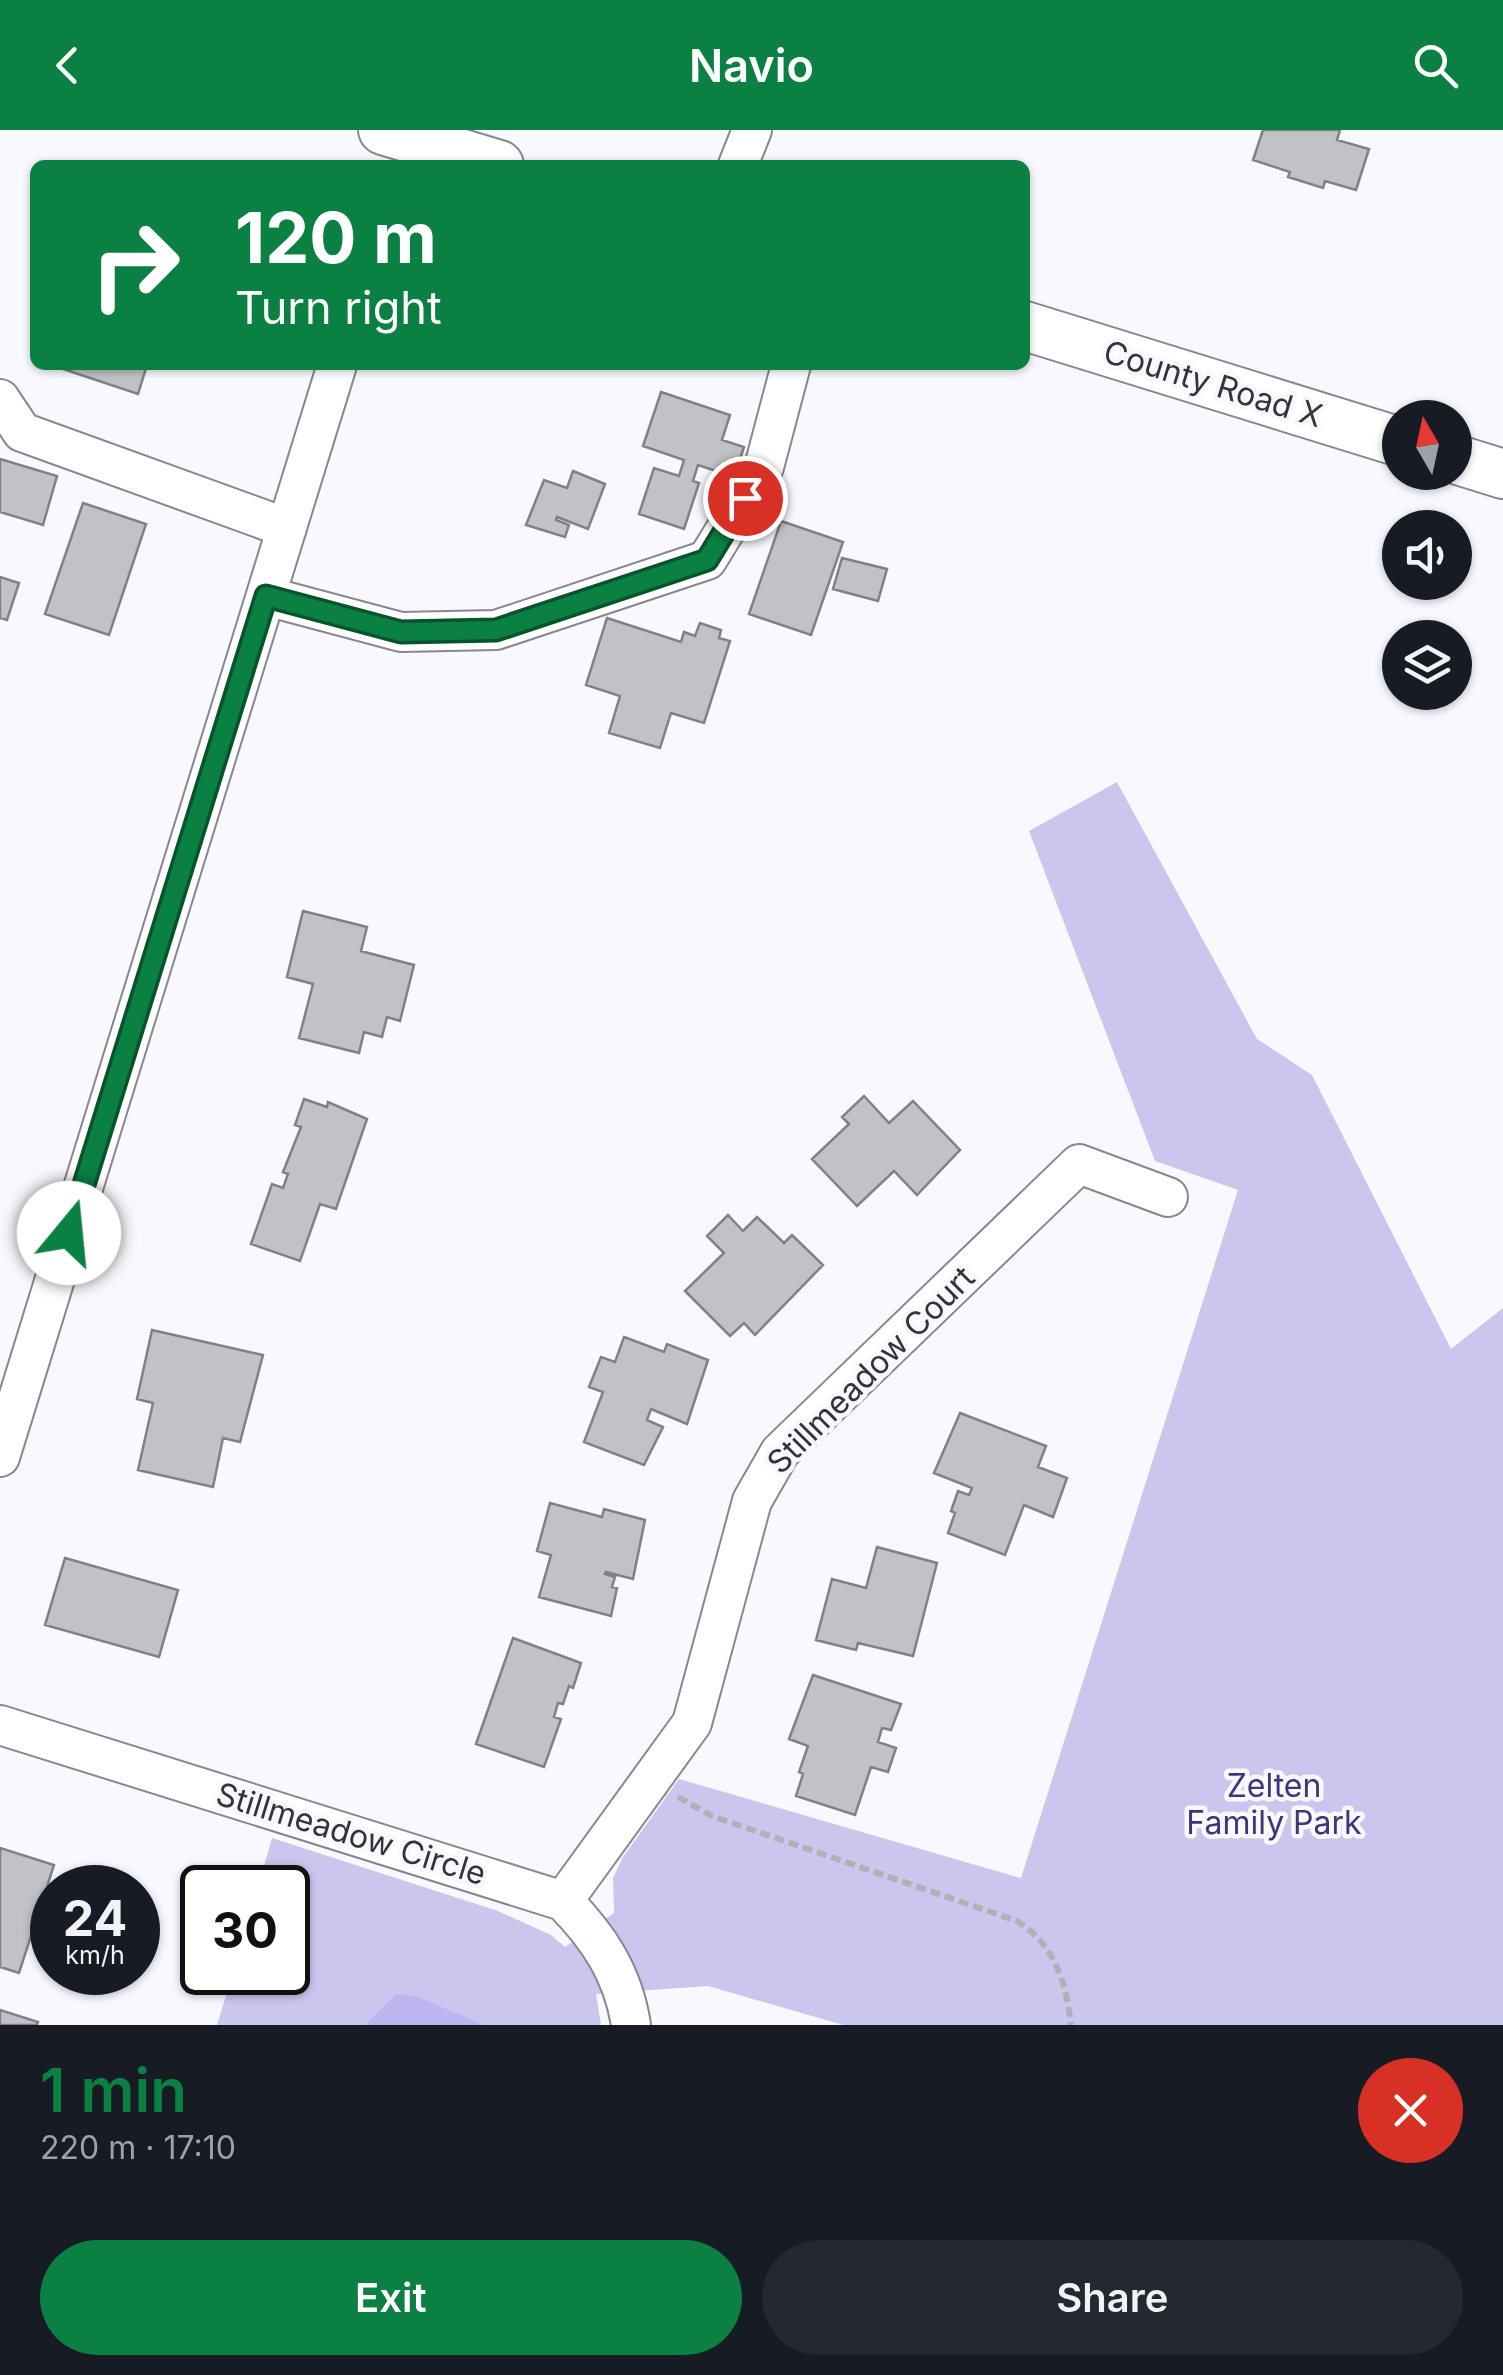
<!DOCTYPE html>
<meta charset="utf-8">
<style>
:root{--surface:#171b24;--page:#242831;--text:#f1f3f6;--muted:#9ea1a6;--accent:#0b8043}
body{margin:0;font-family:Inter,sans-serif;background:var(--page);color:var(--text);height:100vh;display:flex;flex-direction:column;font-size:38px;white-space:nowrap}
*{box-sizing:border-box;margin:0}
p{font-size:32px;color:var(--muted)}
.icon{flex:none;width:55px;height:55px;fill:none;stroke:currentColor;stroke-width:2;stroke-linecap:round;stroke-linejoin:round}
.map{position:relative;height:1895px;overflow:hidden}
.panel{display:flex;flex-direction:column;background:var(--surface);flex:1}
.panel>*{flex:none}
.banner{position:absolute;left:30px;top:30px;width:1000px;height:210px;border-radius:15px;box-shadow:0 2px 8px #0004;background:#0b8043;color:#fff;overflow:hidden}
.needle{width:65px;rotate:351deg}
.buttons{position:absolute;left:1382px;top:270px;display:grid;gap:20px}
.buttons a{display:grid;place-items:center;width:90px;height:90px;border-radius:50%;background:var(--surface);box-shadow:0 2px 8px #0004;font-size:50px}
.speed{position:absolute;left:30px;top:1735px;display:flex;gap:20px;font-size:50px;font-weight:700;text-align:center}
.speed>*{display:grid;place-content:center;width:130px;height:130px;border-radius:50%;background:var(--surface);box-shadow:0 2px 8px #0004;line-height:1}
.speed small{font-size:25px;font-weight:400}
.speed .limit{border:5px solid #111;border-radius:15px;background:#fff;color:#111}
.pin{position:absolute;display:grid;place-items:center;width:85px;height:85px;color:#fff;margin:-42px;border:5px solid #fff;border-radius:50%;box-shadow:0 2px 10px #0007}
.me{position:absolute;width:110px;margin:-55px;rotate:17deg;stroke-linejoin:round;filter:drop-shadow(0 0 8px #0008)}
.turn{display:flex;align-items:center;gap:35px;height:210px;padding:0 40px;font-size:45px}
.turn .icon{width:130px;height:130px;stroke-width:2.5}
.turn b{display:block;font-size:70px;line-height:85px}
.round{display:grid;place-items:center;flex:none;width:105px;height:105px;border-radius:52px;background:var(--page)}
.summary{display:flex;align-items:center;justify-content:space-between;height:170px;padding:0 40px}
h1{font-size:60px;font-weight:600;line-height:75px;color:var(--accent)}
.primary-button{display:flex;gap:20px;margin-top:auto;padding:20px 40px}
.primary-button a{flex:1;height:115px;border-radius:60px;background:var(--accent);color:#fff;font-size:40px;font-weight:600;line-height:115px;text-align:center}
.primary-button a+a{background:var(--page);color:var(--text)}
header{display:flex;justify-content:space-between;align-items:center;height:130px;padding:0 40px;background:var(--accent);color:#fff;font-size:45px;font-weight:600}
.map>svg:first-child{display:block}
.green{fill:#cbc6ee}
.water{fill:#bdb5f0}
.building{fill:#c2c1c7;stroke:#808085;stroke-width:2.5}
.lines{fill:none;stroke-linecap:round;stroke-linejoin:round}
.minor-casing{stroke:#88878d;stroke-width:42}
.major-casing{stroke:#88878d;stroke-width:52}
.path{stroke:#b1b0b5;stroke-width:6;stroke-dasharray:10 5;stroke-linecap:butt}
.minor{stroke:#fff;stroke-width:38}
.major{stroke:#fff;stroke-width:48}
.route-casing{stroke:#07532c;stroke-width:25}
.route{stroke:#0b8043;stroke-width:18}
.labels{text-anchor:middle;stroke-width:9;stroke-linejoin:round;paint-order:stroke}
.street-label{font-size:32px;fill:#343336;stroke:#f8f8fe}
.park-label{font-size:32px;fill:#433378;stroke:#f8f8fe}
</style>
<header><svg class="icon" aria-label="back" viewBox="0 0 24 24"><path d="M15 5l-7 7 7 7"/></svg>Navio<svg class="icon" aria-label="search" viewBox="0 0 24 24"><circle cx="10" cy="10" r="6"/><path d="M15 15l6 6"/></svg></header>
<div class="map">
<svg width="1503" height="1895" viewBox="0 0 1503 1895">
<rect width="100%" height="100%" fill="#f8f8fe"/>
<path class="green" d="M1117,652l140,257 55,36 139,274 52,-41v717h-660l-135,-39 -112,8 5,31h-384l16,-52 55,-1v-84l-30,-1 14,-49 226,73 53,24 14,12 49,-34 -1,-35 10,-21 56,-78 342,99 217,-688 -83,-29 -126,-330z"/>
<path class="water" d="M396,1864l20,2 68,29h-119z"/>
<path class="building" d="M1263,0h77l-3,10 32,9 -13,41 -31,-9 -2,7 -35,-11 2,-5 -37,-12z
M51,235h96l-9,29z
M661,262l69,23 -8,25 22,7 -10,30 -36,-12 -5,16 6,2 -15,46 -45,-15 15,-46 25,8 5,-16 -41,-14z
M0,329l57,17 -14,49 -43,-13z
M573,341l32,13 -17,45 -31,-12 -1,3 13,5 -4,12 -39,-12 18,-45 23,8z
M83,373l63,21 -37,111 -64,-21z
M781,391l62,21 -32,93 -62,-21z
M842,428l45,11 -9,32 -45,-12z
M0,447l19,6 -12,37 -7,-2z
M607,488l74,24 3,-10 11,4 5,-13 21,7 -2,8 11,3 -26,82 -33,-10 -11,35 -51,-15 11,-37 -34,-11z
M303,781l64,16 -6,24 53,14 -14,56 -13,-4 -5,20 -18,-5 -5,21 -60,-15 14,-54 -26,-7z
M864,966l25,27 24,-22 47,49 -43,45 -23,-24 -37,35 -45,-47 37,-35 -7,-7z
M304,969l23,8 1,-5 39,17 -31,90 -16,-5 -20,57 -49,-17 21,-60 11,4 5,-14 -5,-2 18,-45 -6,-2z
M728,1085l15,16 14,-14 27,26 8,-8 31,30 -68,70 -11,-12 -14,13 -45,-45 39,-38 -17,-17z
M152,1200l111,25 -23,87 -17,-4 -10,49 -75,-17 15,-67 -16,-4z
M624,1207l40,15 3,-8 41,16 -21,64 -36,-15 -4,11 16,7 -19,38 -60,-23 19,-50 -14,-5 12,-30 14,5z
M960,1283l86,33 -8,21 29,11 -14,39 -29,-12 -19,50 -57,-22 7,-20 -4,-2 7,-20 11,4 3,-7 -38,-15z
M550,1373l52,14 2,-8 41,11 -12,59 -27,-7 -1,2 10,3 -3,10 5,1 -6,28 -72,-19 12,-42 -14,-4z
M877,1417l60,16 -24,93 -55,-13 -2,7 -40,-10 16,-61 34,9z
M65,1428l113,32 -19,67 -114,-32z
M513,1508l68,25 -8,25 -4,-2 -6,18 -5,-1 -4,14 7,2 -17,48 -68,-23z
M813,1545l88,29 -10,26 -9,-2 -4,14 18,6 -8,24 -17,-5 -16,48 -59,-19 7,-22 -4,-2 9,-26 -19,-7z
M0,1718l54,17 -35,108 -19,-6z
M0,1880l38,12 -1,3h-37z"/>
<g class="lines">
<g class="minor-casing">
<path id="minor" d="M738,35l14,-35
M0,269l22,33 265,96
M266,466l135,36 95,-2 211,-70 57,-93 27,-102
M0,1327l337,-1092
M0,1595l563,176c36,36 60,73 68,124
M563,1771l129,-178 60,-222 28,-49 299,-288 89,33"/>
</g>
<g class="major-casing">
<path id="major" d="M383,0l116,35
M1025,196l375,116
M1455,329l48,15"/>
</g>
<path class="path" d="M678,1667l34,19 305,105c38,24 49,61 54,104"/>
<use href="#minor" class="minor"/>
<use href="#major" class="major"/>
</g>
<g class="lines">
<g class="route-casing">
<path id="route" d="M69,1103l197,-637 135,36 95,-2 211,-70 38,-62"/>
</g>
<use href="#route" class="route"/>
</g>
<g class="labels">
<g class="street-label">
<text transform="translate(1213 254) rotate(17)" y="11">County Road X</text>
<text transform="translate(871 1240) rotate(-45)" y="11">Stillmeadow Court</text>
<text transform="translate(351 1704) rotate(17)" y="11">Stillmeadow Circle</text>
</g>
<g class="park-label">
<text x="1274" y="1667">Zelten<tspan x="1274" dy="37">Family Park</tspan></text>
</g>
</g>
</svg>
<div class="buttons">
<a><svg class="needle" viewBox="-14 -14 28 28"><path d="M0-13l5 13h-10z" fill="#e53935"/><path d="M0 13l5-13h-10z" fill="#9ea1a6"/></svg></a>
<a><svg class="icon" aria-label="sound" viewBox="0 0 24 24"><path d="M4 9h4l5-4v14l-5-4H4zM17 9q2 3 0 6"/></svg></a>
<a><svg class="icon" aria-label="layers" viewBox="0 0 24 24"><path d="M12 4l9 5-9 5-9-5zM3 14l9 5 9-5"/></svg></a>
</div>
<div class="speed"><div>24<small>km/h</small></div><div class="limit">30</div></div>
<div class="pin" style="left:745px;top:368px;background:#d93025"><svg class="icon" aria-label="arrive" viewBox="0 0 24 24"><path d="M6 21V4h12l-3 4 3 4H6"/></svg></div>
<svg class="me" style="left:69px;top:1103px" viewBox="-20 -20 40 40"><circle r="19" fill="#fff"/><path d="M0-13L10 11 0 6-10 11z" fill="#0b8043"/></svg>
<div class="banner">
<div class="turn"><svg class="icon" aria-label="right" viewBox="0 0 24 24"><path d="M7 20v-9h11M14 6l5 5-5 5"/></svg><div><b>120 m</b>Turn right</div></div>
</div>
</div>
<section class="panel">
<div class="summary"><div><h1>1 min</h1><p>220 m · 17:10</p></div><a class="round" style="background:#d93025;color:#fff"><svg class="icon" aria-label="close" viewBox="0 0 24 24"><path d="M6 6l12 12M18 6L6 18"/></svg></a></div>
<div class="primary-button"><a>Exit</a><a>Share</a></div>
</section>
